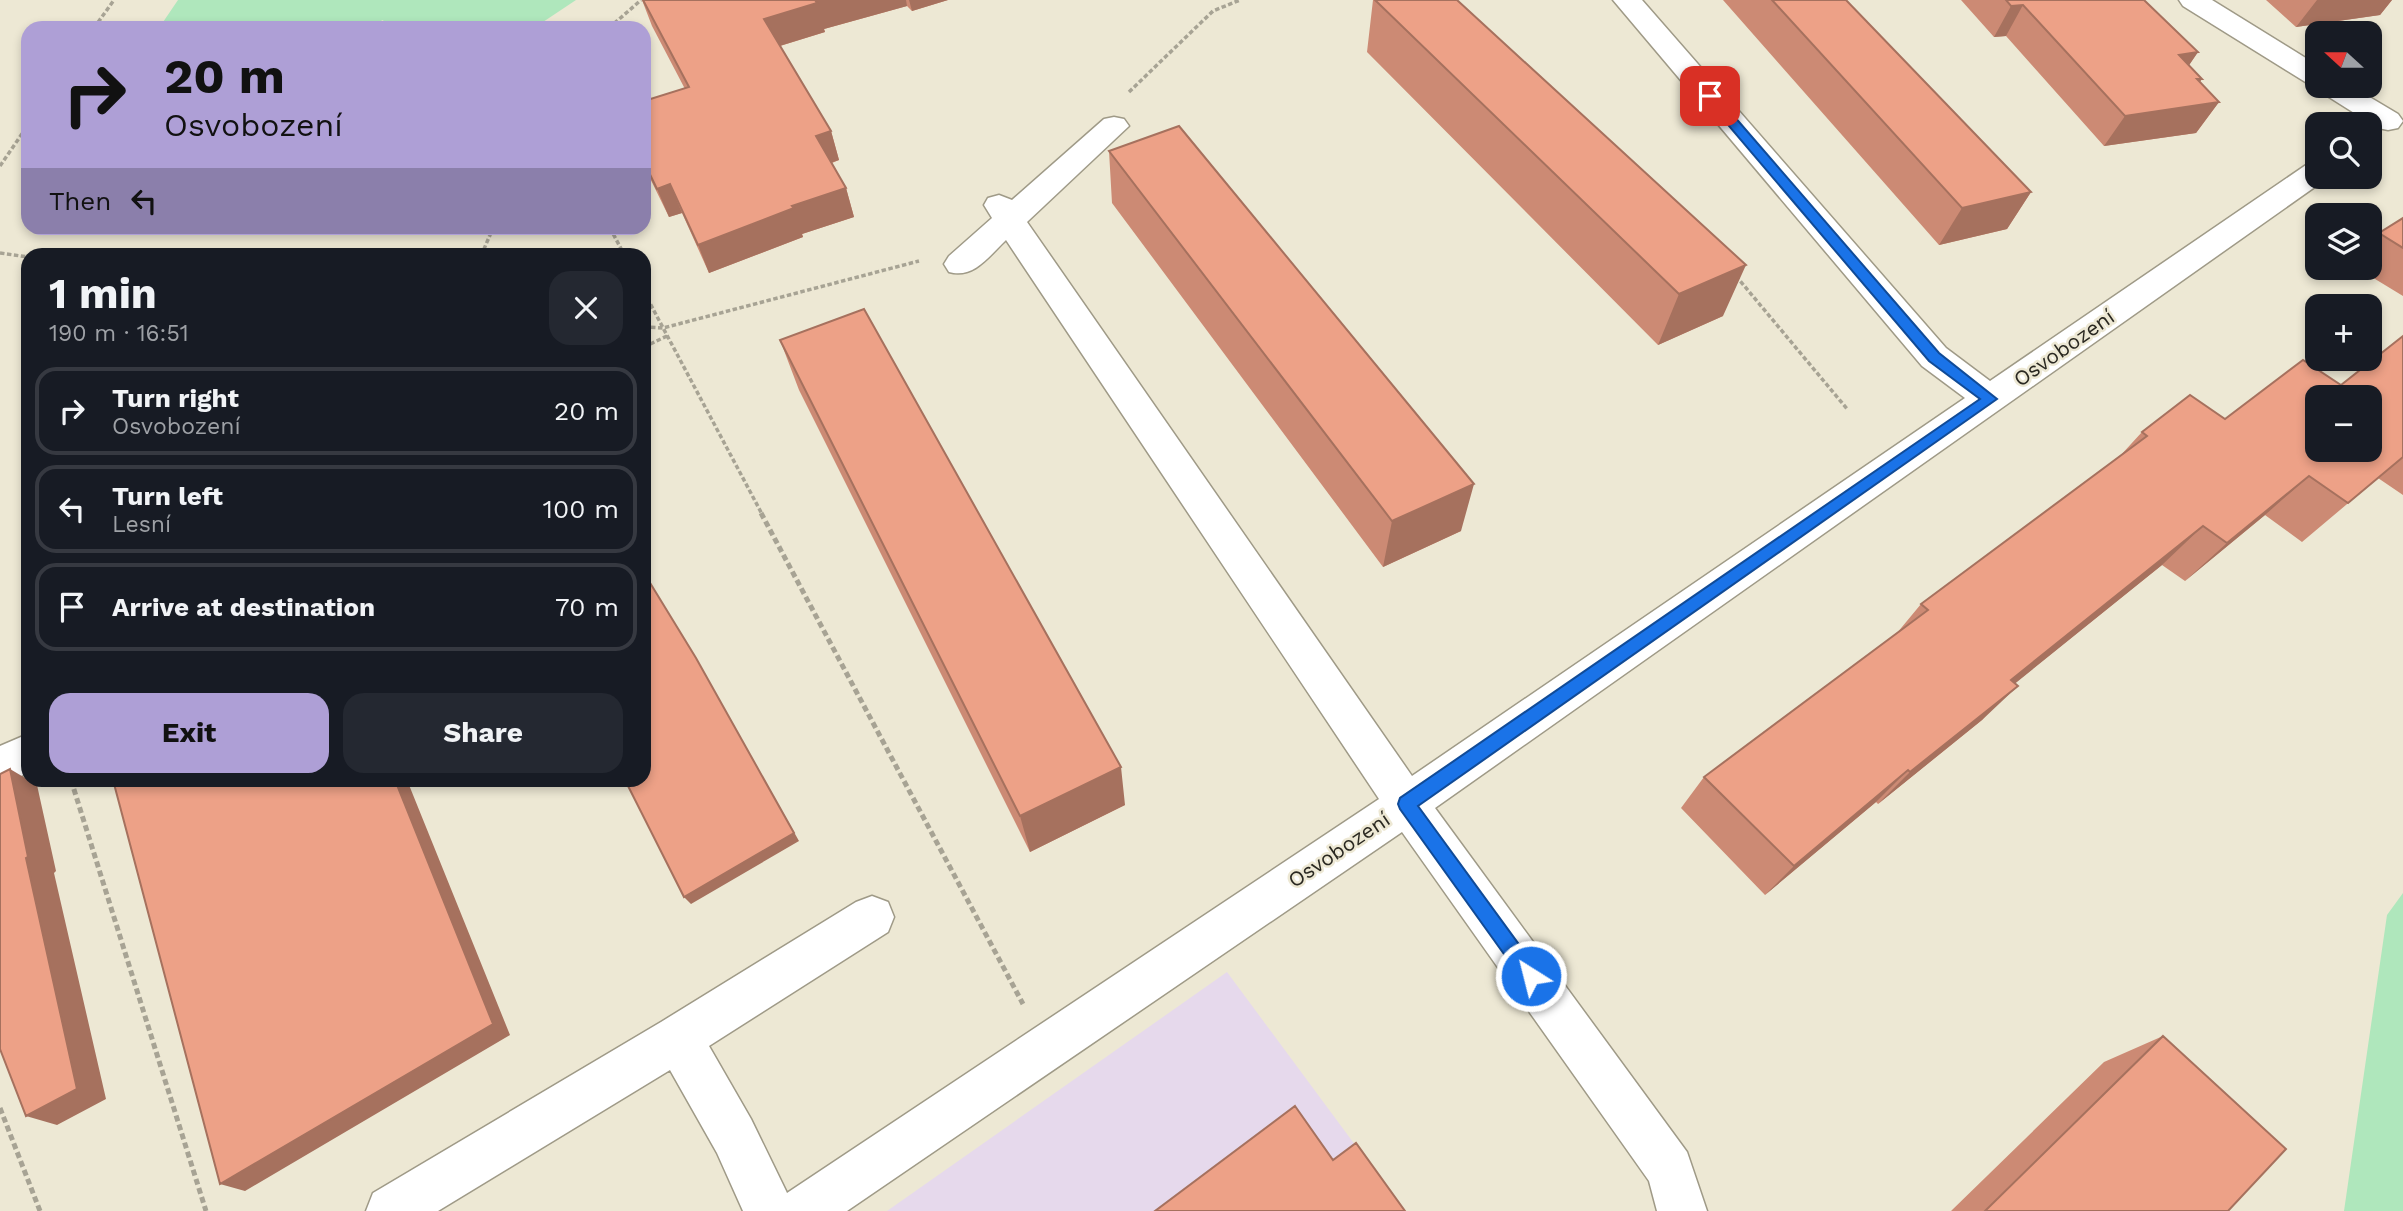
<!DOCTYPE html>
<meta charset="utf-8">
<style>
:root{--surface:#171b24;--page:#242831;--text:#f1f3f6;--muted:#9ea1a6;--line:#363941;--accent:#ae9fd6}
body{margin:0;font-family:"Work Sans",sans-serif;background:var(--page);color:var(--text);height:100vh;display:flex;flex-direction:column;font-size:26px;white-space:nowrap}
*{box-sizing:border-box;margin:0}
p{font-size:23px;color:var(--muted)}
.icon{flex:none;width:38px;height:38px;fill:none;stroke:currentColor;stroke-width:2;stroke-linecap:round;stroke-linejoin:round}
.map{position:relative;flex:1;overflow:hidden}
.sheet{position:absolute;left:21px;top:248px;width:630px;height:539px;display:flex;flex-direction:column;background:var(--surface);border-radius:21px;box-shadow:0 4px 10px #0003}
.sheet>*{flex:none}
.banner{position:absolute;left:21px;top:21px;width:630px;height:214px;border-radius:21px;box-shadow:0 4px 10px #0003;background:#ae9fd6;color:#111;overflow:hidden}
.needle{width:46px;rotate:291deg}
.tools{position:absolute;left:2305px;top:21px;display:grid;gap:14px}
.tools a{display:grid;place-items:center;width:77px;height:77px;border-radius:14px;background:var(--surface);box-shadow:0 4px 10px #0003;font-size:35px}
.pin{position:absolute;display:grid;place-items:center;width:60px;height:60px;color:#fff;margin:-30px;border-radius:14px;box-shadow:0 4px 10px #0006}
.me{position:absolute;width:77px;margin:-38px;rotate:324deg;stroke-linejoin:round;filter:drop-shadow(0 0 5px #0008)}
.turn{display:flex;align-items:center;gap:24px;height:147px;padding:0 28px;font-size:32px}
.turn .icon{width:91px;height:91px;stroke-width:2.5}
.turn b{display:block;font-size:49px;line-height:60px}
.then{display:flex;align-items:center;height:66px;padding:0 28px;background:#0003;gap:14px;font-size:26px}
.round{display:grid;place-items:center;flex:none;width:74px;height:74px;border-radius:21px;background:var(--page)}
.overview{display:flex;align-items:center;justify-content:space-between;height:119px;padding:0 28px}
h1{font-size:42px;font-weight:700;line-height:52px}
.primary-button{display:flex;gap:14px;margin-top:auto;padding:14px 28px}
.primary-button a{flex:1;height:80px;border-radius:21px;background:var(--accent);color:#111;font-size:28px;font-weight:700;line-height:80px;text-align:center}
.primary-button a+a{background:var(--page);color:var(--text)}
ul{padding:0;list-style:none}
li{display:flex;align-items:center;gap:21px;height:88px;margin:0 14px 10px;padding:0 14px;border:4px solid var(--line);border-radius:21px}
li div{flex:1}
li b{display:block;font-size:26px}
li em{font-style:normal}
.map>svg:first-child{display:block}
.commercial{fill:#e6d9ec}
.green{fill:#afe7bc}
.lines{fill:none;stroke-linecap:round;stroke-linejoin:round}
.minor-casing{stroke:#9f9a87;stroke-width:3}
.path-far1{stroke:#a7a394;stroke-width:3.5;stroke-dasharray:4.5 2.5;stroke-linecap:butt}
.path{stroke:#a7a394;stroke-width:5;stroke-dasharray:6 3.5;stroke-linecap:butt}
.minor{fill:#fff;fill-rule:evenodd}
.wall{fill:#cc8a74}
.shaded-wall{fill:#a6715e}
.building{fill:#eda187;stroke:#a6715e;stroke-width:2;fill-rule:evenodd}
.route{fill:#1a73e8;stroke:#114b97;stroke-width:2}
.labels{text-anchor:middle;stroke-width:5;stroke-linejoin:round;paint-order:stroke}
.street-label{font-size:21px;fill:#2a2821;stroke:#ede8d4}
</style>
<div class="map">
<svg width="2403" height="1211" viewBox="0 0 2403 1211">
<rect width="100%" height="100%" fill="#ede8d4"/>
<path class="commercial" d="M1227,972l177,239h-517z"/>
<path class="green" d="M178,0h398l-42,28h-137l-15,-8 -5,8h-218z
M2403,893v318h-59l43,-296z"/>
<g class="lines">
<g class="minor-casing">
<path id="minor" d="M1613,0h29l304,348 44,33 316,-216 11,-3v15h12l-894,631 252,344 20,59h-50l-8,-30 -247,-349 -555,379h-104l-26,-58 -47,-83 -232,141h-72l7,-18 288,-171 195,-120 16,-6 16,6 6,15 -6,15 -179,114 42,73 36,74 592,-394 -373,-559c-17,16 -32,39 -57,32l-5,-8 5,-8 43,-38 -8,-13 4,-7 11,-3 13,5 92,-81 10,-2 10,2 5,7 -102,96 385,554 553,-378 -43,-32z
M2179,0h33l105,65v21h34l47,28 5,7 -5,7 -10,2 -10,-2 -57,-36 -4,-6 -10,-3 -124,-77z
M28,734v39l-28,12v-39z"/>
</g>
<path class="path-far1" d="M94,28l20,-28
M609,28l32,-28
M1129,92l84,-81 27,-11
M0,166l28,-41
M610,228l15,28
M0,253l28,4
M481,256l12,-28
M1736,276l112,134
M644,292l118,222
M644,327l19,1 256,-67
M644,347l23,-11"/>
<path class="path" d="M761,513l262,491
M71,780l135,431
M0,1108l40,103"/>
<use href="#minor" class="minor"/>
</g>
<path class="wall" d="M642,0h306l-36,11 -5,-5 -83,23 1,3 -45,14 51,85 8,29 -7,3 14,25 8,29 -52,17 1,3 -94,36 -27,-60 -13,4 -25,-51v-65l41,-12 -33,-63z
M1373,0h84l266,316 -65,29 -291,-293z
M1723,0h123l185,192 -24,37 -68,16z
M1961,0h183l54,52 -9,13 11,18 19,19 -23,31 -92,13 -98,-110 -12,1z
M2266,0h126l-12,15 -84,12z
M1109,151l352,380 -78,36 -271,-364z
M2403,218v78l-46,-28h13v-25l9,-10z
M2403,336v159l-25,-17 -76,64 -37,-27 -80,66 -23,-16 -147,118 -33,37 -104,84 -2,-2 -111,93 -84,-87 23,-31 193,-144 24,-29 199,-148 22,-24 83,-13 116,-34z
M780,340l345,465 -95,47 -231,-462z
M2163,1036l65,175h-277l153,-149z"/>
<path class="shaded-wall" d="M815,0h91l1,6 -83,23 1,3 -52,16 -9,-29z
M909,0h39l-36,11z
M2317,0h75l-12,15 -84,12z
M2023,5l-17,31 -12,1 17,-31z
M2198,52l-21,31 2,-28z
M2197,79h5l-20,28 37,-5 -23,31 -92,13 21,-30z
M831,131l8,29 -15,5 -8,-29z
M670,184l12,29 -13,4 -12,-28z
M846,188l8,29 -52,17 1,3 -94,36 -11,-28 94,-39z
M2031,192l-24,37 -68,16 23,-37z
M1746,265l-23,51 -65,29 21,-51z
M2309,476l-44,39 -80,66 42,-38z
M1474,484l-13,47 -78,36 9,-46z
M2203,526l-41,39 -186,150 35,-35z
M701,667l98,174 -108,63 -7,-7z
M2018,686l-36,34 -104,84 32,-32z
M1121,767l4,38 -95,47 -10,-36z
M10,769l27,16 19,86 -2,2 52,226 -49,26 -31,-9v-258z
M1908,770l-32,32 -111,93 29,-29z
M395,780h12l103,255 -265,156 -25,-7z"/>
<path class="building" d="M643,0h172l2,3 -53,16 67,112 -15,5 30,52 -54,18 2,2 -96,37 -28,-61 -13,5 -13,-27v-61l45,-14z
M1375,0h82l289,265 -67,29z
M1772,0h74l185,192 -69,16z
M2006,0h138l54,52 -19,3 23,24h-5l22,23 -94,14 -102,-111 -12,1z
M1179,126l295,358 -82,37 -283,-370z
M2403,218v30l-24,-15z
M864,309l257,458 -101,49 -240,-476z
M2403,336v121l-55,46 -39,-27 -82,67 -24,-17 -192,154 7,6 -108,86 -2,-2 -114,96 -90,-89 224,-167 -7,-6 226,-168 -5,-4 48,-37 35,24 78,-59 38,25zM2317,397h53v53h-53z
M644,573l52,85 98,175 -110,64 -59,-117h19z
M10,769l18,88 -2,1 51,231 -51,27 -26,-67v-275z
M113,780h282l98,244 -273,160z
M2163,1036l123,113 -58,62h-243z
M1295,1106l38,54 23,-17 49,68h-250z"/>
<path class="route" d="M1710,92l4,1 225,260 58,46 -579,407 119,163 3,7 -3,6 -6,3 -7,-3 -124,-173 -2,-5 2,-6 580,-399 -51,-38 -223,-262 -2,-3z"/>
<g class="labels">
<g class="street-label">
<text transform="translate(2064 348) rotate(-35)" y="7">Osvobození</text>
<text transform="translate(1339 850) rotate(-34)" y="7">Osvobození</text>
</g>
</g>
</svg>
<div class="tools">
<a><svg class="needle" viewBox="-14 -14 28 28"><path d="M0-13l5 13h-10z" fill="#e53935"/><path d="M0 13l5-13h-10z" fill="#9ea1a6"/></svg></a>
<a><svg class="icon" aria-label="search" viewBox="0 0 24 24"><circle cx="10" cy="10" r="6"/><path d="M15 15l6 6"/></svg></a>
<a><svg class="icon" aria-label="layers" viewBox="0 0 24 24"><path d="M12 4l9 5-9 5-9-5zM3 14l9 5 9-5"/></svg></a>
<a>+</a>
<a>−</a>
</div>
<div class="pin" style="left:1710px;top:96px;background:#d93025"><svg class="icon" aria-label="arrive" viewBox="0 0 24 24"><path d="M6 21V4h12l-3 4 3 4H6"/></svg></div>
<svg class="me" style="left:1531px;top:976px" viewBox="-20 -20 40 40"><circle r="17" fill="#1a73e8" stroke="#fff" stroke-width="3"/><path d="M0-11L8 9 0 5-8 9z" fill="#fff"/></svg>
<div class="banner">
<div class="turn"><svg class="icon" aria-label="right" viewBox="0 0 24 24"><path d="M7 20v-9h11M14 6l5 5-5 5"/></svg><div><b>20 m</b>Osvobození</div></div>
<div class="then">Then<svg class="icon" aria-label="left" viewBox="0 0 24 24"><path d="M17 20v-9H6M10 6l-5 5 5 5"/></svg></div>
</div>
<section class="sheet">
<div class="overview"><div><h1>1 min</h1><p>190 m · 16:51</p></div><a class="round"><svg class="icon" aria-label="close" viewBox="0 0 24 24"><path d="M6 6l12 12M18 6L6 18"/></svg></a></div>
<ul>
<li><svg class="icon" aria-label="right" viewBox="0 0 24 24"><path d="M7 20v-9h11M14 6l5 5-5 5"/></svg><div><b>Turn right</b><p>Osvobození</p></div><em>20 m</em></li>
<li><svg class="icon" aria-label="left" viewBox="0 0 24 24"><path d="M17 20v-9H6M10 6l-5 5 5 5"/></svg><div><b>Turn left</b><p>Lesní</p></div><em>100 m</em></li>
<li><svg class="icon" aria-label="arrive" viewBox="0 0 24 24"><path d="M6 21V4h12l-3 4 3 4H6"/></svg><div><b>Arrive at destination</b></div><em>70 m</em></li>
</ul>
<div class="primary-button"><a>Exit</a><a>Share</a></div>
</section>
</div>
